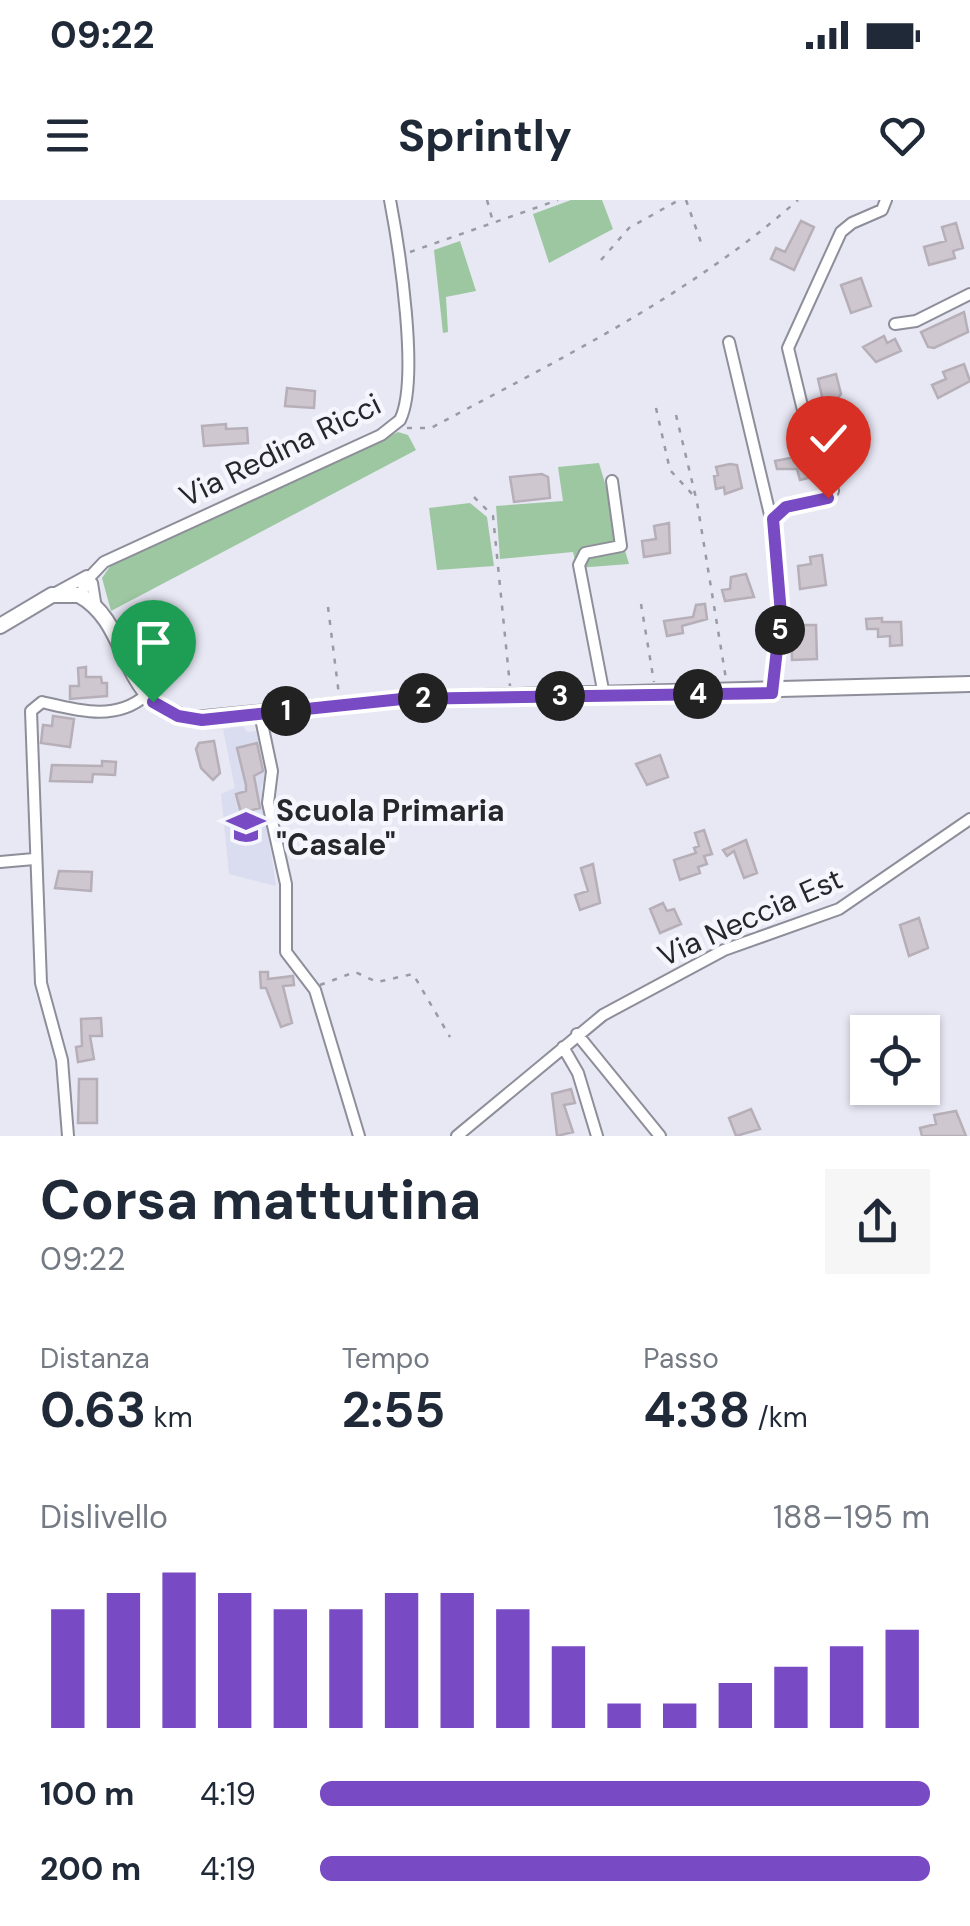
<!DOCTYPE html>
<html lang="it">
<meta charset="utf-8">
<style>
:root{--surface:#fff;--page:#f6f6f7;--text:#1f2937;--muted:#747a83;--accent:#784ac3}
body{margin:0;font-family:"DM Sans",sans-serif;background:var(--page);color:var(--text);height:100vh;display:flex;flex-direction:column;font-size:38px;white-space:nowrap}
*{box-sizing:border-box;margin:0}
p{font-size:32px;color:var(--muted)}
.icon{flex:none;width:55px;height:55px;fill:none;stroke:currentColor;stroke-width:2;stroke-linecap:round;stroke-linejoin:round}
.map{position:relative;height:936px;overflow:hidden}
.details{display:flex;flex-direction:column;background:var(--surface);flex:1}
.details>*{flex:none}
.fabs{position:absolute;left:850px;top:815px;display:grid;gap:20px}
.fabs a{display:grid;place-items:center;width:90px;height:90px;border-radius:0px;background:var(--surface);box-shadow:0 2px 8px #0004;font-size:50px}
.pin{position:absolute;display:grid;place-items:center;width:85px;height:85px;color:#fff;margin:-102px -42px;border-radius:50% 50% 50% 0;rotate:-45deg;box-shadow:0 0 10px #0007}
.pin .icon{rotate:45deg}
.km{position:absolute;width:50px;height:50px;margin:-25px;border-radius:50%;background:#222;color:#fff;font-size:28px;line-height:50px;text-align:center}
.round{display:grid;place-items:center;flex:none;width:105px;height:105px;border-radius:0px;background:var(--page)}
.head{display:flex;align-items:center;justify-content:space-between;height:170px;padding:0 40px}
h1{font-size:55px;font-weight:700;line-height:75px}
.figures{display:grid;grid-template-columns:repeat(3,1fr);gap:15px;height:170px;padding:10px 40px}
.figures div{display:grid;align-content:center}
.figures b{font-size:50px;font-weight:700}
.figures small{font-size:28px;font-weight:400}
.figures p{font-size:28px}
.chart{height:280px;padding:20px 40px}
.chart p{display:flex;justify-content:space-between}
.chart svg{width:100%;height:180px;margin-top:10px;stroke:var(--accent);stroke-width:6}
ul{padding:0 40px;list-style:none;font-size:32px}
li{display:grid;grid-template-columns:160px 120px 1fr;align-items:center;height:75px}
li i{height:25px;border-radius:12px;background:var(--accent)}
.status{display:flex;justify-content:space-between;align-items:center;height:70px;padding:0 50px;background:var(--surface);direction:ltr}
.status svg{height:28px;fill:currentColor}
header{display:flex;justify-content:space-between;align-items:center;height:130px;padding:0 40px;background:var(--surface);font-size:45px;font-weight:700}
.map>svg:first-child{display:block}
</style>
<div class="status"><b>09:22</b><svg viewBox="0 0 49 12"><path d="M0 12V9h3v3zM5 12V6h3v6zM10 12V3h3v9zM15 12V0h3v12zM26 1h20v11H26zM47 4h2v5h-2z"/></svg></div>
<header><svg class="icon" aria-label="menu" viewBox="0 0 24 24"><path d="M4 6h16M4 12h16M4 18h16"/></svg>Sprintly<svg class="icon" aria-label="heart" viewBox="0 0 24 24"><path d="M12 20l-8-8c-3-5 5-10 8-4 3-6 11-1 8 4z"/></svg></header>
<div class="map">
<svg width="970" height="936" viewBox="0 0 970 936">
<rect width="100%" height="100%" fill="#e7e8f4"/>
<path fill="#daddf0" d="M243 526 247 532 256 531 267 573 261 588 276 686 229 674 221 594 235 588 223 529Z"/>
<path fill="#9dc7a0" d="M571 0H602L613 29 549 63 533 14Z
M460 41 476 91 446 97 448 132 443 133 434 50Z
M398 232 408 235 416 250 111 411 102 378 111 365Z
M599 263 629 364 577 368 573 352 500 359 496 306 563 301 558 267Z
M470 303 487 317 494 366 437 370 429 308Z"/>
<path fill="#cfc7d0" stroke="#b7afb8" stroke-width="2.5" d="M801 21 814 27 794 70 771 59 776 48 785 52Z
M956 23 963 48 953 51 955 58 929 65 924 47 946 41 942 27Z
M861 78 871 106 851 113 841 85Z
M964 112 968 132 934 148 928 147 921 132Z
M884 136 887 143 895 139 901 151 876 162 863 147Z
M964 164 970 181 938 198 932 185 946 179 943 172Z
M836 174 841 194 826 214 818 179Z
M287 188 315 191 314 208 285 206Z
M226 224V229L247 228 248 243 204 246 202 226Z
M811 254 818 271 811 273 812 277 800 280 797 269H777L775 261Z
M730 264 737 265 742 288 725 294 724 287 716 289 714 276 718 275 716 267Z
M542 274 548 277 550 298 514 302 510 277Z
M669 323 670 353 644 357 642 341 656 339 654 326Z
M822 355 826 385 800 389 798 366 811 364 810 357Z
M746 374 754 397 725 401 722 390 730 389 731 377Z
M705 404 707 419 682 426 683 433 667 436 664 421 693 417 696 405Z
M882 418V422H901L902 445 890 446V436L878 437V429H867L866 419Z
M791 425H816L817 459 792 460Z
M86 467V477H101L102 483H107V496L70 499V486H79L78 468Z
M53 516 74 519 70 547 41 543 43 525 52 526Z
M214 541 220 573 213 580 201 568 196 549 199 543Z
M257 543 263 571 254 576 260 608 241 613 236 594 246 591V585L237 548Z
M660 555 668 577 647 585 636 564Z
M102 561 116 562 115 575 93 574 92 582 50 581 52 565 102 566Z
M704 630 712 654 704 656 707 664 698 667 700 673 680 680 674 660 696 653 694 648 699 646 695 633Z
M746 640 757 673 744 678 734 651 727 656 723 650Z
M593 664 600 703 580 710 575 695 588 691 581 668Z
M59 671 92 672 91 691 55 688Z
M663 703 667 711 674 709 681 724 660 733 650 709Z
M919 718 928 748 909 756 900 725Z
M260 772H268V779L293 776 294 785 283 786 292 823 281 827 266 788H261Z
M101 818 102 836H90L94 859 78 862 76 847 82 846 81 819Z
M79 879H97V923H78Z
M571 889 575 903 564 905 573 932 557 936 552 894Z
M751 909 760 929 736 936 729 918Z
M956 911 966 936H922L920 928 936 924 934 915Z"/>
<g fill="none" stroke-linecap="round" stroke-linejoin="round">
<g stroke="#8d8e99" stroke-width="14">
<path id="minor" d="M895 124 916 121 970 94
M729 142 772 323
M92 383 96 408
M54 394 87 376
M82 397 84 383 104 362 381 235 400 220C420 180 399 47 390 0
M772 493 781 414 773 319C788 298 820 310 833 291L827 264 809 235 788 148 841 32 852 23 882 10 886 0
M604 495 579 365 585 353 621 346 612 281
M260 514 272 571 268 603 286 684V752L315 790 359 936
M0 662 34 659
M577 834 660 936
M563 847 578 873 597 936
M68 936 62 860 41 783 31 511 42 502C76 510 116 522 146 495
M457 936 603 815 724 750 839 709 970 619"/>
</g>
<g stroke="#8d8e99" stroke-width="18">
<path id="major" d="M0 426 52 395H79C134 425 117 507 195 519L402 499 970 484"/>
</g>
<path stroke="#999aa3" stroke-width="2.5" stroke-dasharray="5 8" stroke-linecap="butt" d="M487 0 493 22
M686 0 703 48
M410 52 558 0
M601 60 629 28 679 0
M656 208 670 270 693 295
M676 215 697 302 726 479
M407 228H431C558 160 689 96 798 0
M474 297 493 316 510 486
M641 404 654 482
M328 407 339 495
M320 785 355 772 377 782 413 774 450 837"/>
<use href="#minor" stroke="#fff" stroke-width="10"/>
<use href="#major" stroke="#fff" stroke-width="14"/>
</g>
<g fill="none" stroke-linecap="round" stroke-linejoin="round">
<g stroke="#fff" stroke-width="20">
<path id="route" d="M153 502 178 516 202 520 402 499 772 493 781 414 773 319 786 307 828 298"/>
</g>
<use href="#route" stroke="#784ac3" stroke-width="12"/>
</g>
<defs>
<g id="school-bare" transform="scale(3)"><path d="M0-5L7-2L0 1L-7-2ZM-4 1L0 2.5L4 1V4Q0 6-4 4Z" fill="#784ac3" stroke="#f5f6fd" stroke-width="2.5" paint-order="stroke"/></g>
</defs>
<g fill-rule="evenodd">
<use href="#school-bare" x="246" y="627"/>
</g>
<g text-anchor="middle" dominant-baseline="central" stroke-width="9" stroke-linejoin="round" paint-order="stroke">
<g font-size="30" fill="#26272b" stroke="#f5f6fd">
<text transform="translate(280 250) rotate(-26)">Via Redina Ricci</text>
<text transform="translate(750 717) rotate(-24)">Via Neccia Est</text>
</g>
<g font-size="30" font-weight="bold" fill="#26272b" stroke="#f5f6fd" text-anchor="start">
<text x="276" y="610">Scuola Primaria<tspan x="276" dy="34">"Casale"</tspan></text>
</g>
</g>
</svg>
<div class="fabs">
<a><svg class="icon" aria-label="locate" viewBox="0 0 24 24"><circle cx="12" cy="12" r="6"/><path d="M12 2v4M12 18v4M2 12h4M18 12h4"/></svg></a>
</div>
<div class="pin" style="left:153px;top:502px;background:#1e9e55"><svg class="icon" aria-label="arrive" viewBox="0 0 24 24"><path d="M6 21V4h12l-3 4 3 4H6"/></svg></div>
<div class="pin" style="left:828px;top:298px;background:#d93025"><svg class="icon" aria-label="check" viewBox="0 0 24 24"><path d="M5 12l5 5 9-10"/></svg></div>
<b class="km" style="left:286px;top:511px">1</b>
<b class="km" style="left:423px;top:498px">2</b>
<b class="km" style="left:560px;top:496px">3</b>
<b class="km" style="left:698px;top:494px">4</b>
<b class="km" style="left:780px;top:430px">5</b>
</div>
<section class="details">
<div class="head"><div><h1>Corsa mattutina</h1><p>09:22</p></div><a class="round"><svg class="icon" aria-label="share" viewBox="0 0 24 24"><path d="M12 15V3M7 8l5-5 5 5M5 13v7h14v-7"/></svg></a></div>
<div class="figures">
<div><p>Distanza</p><b>0.63<small> km</small></b></div>
<div><p>Tempo</p><b>2:55</b></div>
<div><p>Passo</p><b>4:38<small> /km</small></b></div>
</div>
<div class="chart"><p><span>Dislivello</span>188–195 m</p>
<svg viewBox="0 0 160 44" preserveAspectRatio="none"><path d="M5 44V15M15 44V11M25 44V6M35 44V11M45 44V15M55 44V15M65 44V11M75 44V11M85 44V15M95 44V24M105 44V38M115 44V38M125 44V33M135 44V29M145 44V24M155 44V20"/></svg>
</div>
<ul>
<li><b>100 m</b>4:19<i style="width:100%"></i></li>
<li><b>200 m</b>4:19<i style="width:100%"></i></li>
</ul>
</section>
